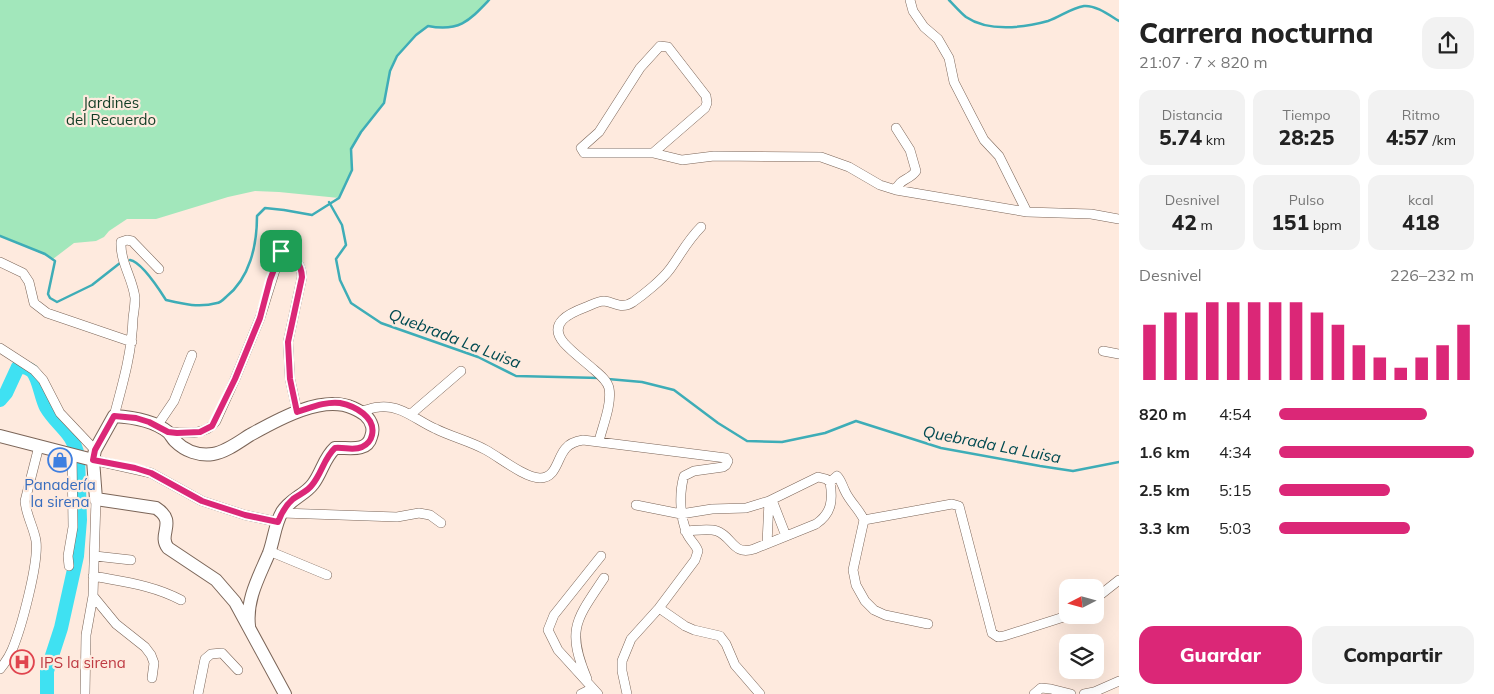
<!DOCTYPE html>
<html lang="es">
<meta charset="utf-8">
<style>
:root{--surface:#fff;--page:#f2f2f2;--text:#222;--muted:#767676;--accent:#db2777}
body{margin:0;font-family:Mulish,sans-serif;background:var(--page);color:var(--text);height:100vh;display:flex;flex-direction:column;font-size:19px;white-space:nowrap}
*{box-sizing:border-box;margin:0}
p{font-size:16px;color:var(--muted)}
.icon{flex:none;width:28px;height:28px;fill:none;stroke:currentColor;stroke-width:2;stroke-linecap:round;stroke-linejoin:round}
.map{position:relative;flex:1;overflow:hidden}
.sheet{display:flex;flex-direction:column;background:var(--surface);width:375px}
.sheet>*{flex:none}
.needle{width:32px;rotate:264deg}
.tools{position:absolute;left:1059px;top:579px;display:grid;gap:10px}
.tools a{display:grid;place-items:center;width:45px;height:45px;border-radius:10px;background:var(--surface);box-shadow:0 5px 20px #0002;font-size:25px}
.pin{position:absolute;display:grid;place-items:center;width:42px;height:42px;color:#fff;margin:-21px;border-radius:10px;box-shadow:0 2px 8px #0006}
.round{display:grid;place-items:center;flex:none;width:52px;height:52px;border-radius:15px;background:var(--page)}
.headline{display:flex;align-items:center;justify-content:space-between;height:85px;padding:0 20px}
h1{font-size:28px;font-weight:800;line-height:38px}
.metrics{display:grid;grid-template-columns:repeat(3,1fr);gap:8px;height:85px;padding:5px 20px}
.metrics div{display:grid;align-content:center;border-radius:12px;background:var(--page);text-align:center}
.metrics b{font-size:21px;font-weight:800}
.metrics small{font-size:14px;font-weight:400}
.metrics p{font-size:14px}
.chart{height:140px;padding:10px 20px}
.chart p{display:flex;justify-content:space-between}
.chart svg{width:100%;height:90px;margin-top:5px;stroke:var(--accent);stroke-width:6}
.primary-button{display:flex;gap:10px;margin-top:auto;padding:10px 20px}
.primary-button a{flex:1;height:58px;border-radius:15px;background:var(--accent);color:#fff;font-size:20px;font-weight:800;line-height:58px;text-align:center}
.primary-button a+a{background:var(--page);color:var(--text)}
ul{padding:0 20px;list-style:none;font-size:16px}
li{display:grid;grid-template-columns:80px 60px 1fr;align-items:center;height:38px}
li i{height:12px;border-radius:6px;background:var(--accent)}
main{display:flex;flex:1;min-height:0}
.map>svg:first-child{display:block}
</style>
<main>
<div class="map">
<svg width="1119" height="694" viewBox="0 0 1119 694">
<rect width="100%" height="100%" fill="#feeade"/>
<path fill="#a2e7bb" d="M0 0H489C469 21 459 32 428 26L416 35 397 56 390 71 384 103 361 132 351 149 352 170 339 198 279 192 255 191 228 197 156 219H127L109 231 104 237 96 241 74 243 53 259 10 239 0 236Z"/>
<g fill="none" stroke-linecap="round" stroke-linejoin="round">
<path stroke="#3eadb7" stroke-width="2.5" d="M949 0C954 5 960 12 966 17 988 32 1023 28 1048 21 1060 17 1071 8 1084 6 1096 5 1109 15 1119 21
M329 202 342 225 346 245 336 259 340 280 351 303 381 323 478 357 516 376 600 378
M0 236 45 254 55 261 48 294 50 298 57 302 92 285 120 263
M130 260C142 262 159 289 166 300 183 304 199 308 217 303 220 303 223 300 226 297 250 278 257 245 257 216L265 208 284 210 312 215 339 198 352 170 351 149 361 132 384 103 390 71 397 56 416 35 428 26C459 32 469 21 489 0
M608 379 642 382 674 390 718 423 747 441 782 442 825 433 856 421 941 448 1040 466 1073 471 1119 462"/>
<path stroke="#3fe1f2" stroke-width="14" d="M0 400 6 393 18 367C23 366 28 368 32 371 39 378 41 398 46 407 57 426 73 432 78 456L80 520 77 556 61 628 47 671V694"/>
<g stroke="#7b6558" stroke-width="10">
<path id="street" d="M910 0 913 11 924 27 938 39 949 58 954 82 972 117 984 140 999 156 1027 212
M653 153 705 108 707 103 706 96 668 47 660 46 640 68 599 132 581 148 584 153H653L682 160 714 156 821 157 849 167 880 185 896 190 1027 212 1091 214 1119 219
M896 190C899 179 910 180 916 171L910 150 896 128
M0 262 23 273 29 282 34 303 47 313 132 342
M0 348 34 370 43 380 60 413 95 450
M1103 351 1119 354
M361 411C367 410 374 407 380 407 402 405 417 421 436 429 452 437 470 441 486 450 499 457 525 478 540 478 557 478 557 457 566 448 570 443 577 441 583 440L726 458 728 461 726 465 723 467 694 471 684 476C679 493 680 515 686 531 688 539 696 544 698 551L695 560 659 608 631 639 622 661V671L627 694
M411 414 461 371
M114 416C123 383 132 352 133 318 134 311 135 305 135 298 133 279 120 262 121 242L127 240 132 241 159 269
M157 426 174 401 192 355
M168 432C184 433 206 436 216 421L235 379 260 318 281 251C293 258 301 261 302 277L288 342 290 379 297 411
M599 441C603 425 612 404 609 388 607 380 599 374 592 368 583 360 572 352 564 343 547 323 570 313 586 307 591 305 598 301 604 301 615 302 621 310 633 302 643 295 662 280 670 269 681 254 687 241 701 227
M93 460 151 473 202 501 245 515 278 522
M830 482 837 476C841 480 842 485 845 491 850 502 859 509 864 520L853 570 856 585 865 601 874 610 885 615 928 624
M772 500 786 536
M636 505 681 514 712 509 746 508 769 501 818 477 826 479 830 482C833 500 832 513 816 524L754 549C733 556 733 537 717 531 708 528 695 531 685 531
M282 513 397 517 419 513 430 515 441 523
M864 520 952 504 959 506 992 633 998 637 1004 636 1070 615
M767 544 769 501
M269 551 327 575
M95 556 131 560
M69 566 68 556 73 527 72 454
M93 576C124 582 153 585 181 600
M93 596 116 624 145 647 151 655 154 663 152 678
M1095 599 1119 580
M659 608 685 626 694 630 720 636 726 644 735 665 760 694
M0 669C5 663 9 657 12 650 21 629 39 563 36 541 34 528 26 515 25 501L39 446
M587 679C566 629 576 620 604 578
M85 694 86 635 93 596 96 499
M198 694 205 659 211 654 222 653 238 670
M581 694 591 689
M598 694 558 650 548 630 554 615 601 556
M1034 694 1041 688 1051 689 1071 694
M1084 694 1094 692 1119 681"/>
</g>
<g stroke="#7b6558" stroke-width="14">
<path id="secondary" d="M0 436 93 460
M249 626C246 599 259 577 269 553 274 539 275 524 282 512 290 499 305 495 313 484 322 472 324 458 335 448 347 447 367 453 371 437 373 432 373 430 372 426 369 416 362 412 353 408 322 394 277 420 250 435 239 442 226 452 213 454 199 456 185 451 175 441 172 438 171 435 168 432 153 420 132 417 114 416L95 450 93 460 96 499 156 508C178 522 157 534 168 548L216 580 235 602 285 694"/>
</g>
<use href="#street" stroke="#fff" stroke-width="9"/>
<use href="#secondary" stroke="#fff" stroke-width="12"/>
</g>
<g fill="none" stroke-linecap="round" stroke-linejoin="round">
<g stroke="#fff" stroke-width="10">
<path id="route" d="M281 251C294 258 301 261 302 277L288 342 290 379 297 412C310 408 326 401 340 403 355 406 376 417 372 435 371 440 367 445 362 447 354 451 344 447 335 448 324 458 322 473 312 485 308 491 300 494 293 499 286 505 281 514 278 522L245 515 202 501 151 473 135 468 93 460 95 450 114 416 136 418 149 422 168 432 177 433 200 432 212 426 235 379 260 318 270 280Z"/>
</g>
<use href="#route" stroke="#db2777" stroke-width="6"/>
</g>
<defs>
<g id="shop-ring" transform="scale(1.25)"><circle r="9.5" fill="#feeade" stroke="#3f7fe0" stroke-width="1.5"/><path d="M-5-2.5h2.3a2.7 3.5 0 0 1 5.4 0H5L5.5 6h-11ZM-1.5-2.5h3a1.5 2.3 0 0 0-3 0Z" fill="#3f7fe0"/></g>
<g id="hospital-ring" transform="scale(1.25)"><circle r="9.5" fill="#feeade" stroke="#e0444e" stroke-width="1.5"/><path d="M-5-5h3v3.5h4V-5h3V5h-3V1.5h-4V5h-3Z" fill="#e0444e"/></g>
</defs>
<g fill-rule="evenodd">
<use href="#shop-ring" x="60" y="460"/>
<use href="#hospital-ring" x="22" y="662"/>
</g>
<g text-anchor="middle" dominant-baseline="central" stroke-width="4.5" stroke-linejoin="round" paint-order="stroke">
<g font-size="15" fill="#123d25" stroke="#feeade">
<text x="111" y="102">Jardines<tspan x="111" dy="17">del Recuerdo</tspan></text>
</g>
<g font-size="15" fill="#366cbe" stroke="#feeade">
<text x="60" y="484">Panadería<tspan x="60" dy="17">la sirena</tspan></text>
</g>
<g font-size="15" fill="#be3a42" stroke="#feeade" text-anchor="start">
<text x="40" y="662">IPS la sirena</text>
</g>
<g font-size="16" font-style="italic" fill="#004a51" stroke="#feeade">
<text transform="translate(455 338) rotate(21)">Quebrada La Luisa</text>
<text transform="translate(992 444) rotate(11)">Quebrada La Luisa</text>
</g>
</g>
</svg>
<div class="tools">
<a><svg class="needle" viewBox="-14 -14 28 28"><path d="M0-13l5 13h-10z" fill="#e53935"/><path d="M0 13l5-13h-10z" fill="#767676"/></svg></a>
<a><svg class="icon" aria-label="layers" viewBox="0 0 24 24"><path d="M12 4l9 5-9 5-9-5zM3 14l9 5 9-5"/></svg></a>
</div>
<div class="pin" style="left:281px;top:251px;background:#1e9e55"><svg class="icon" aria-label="arrive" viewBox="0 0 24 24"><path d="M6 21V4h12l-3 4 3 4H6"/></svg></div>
</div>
<section class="sheet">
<div class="headline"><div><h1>Carrera nocturna</h1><p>21:07 · 7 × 820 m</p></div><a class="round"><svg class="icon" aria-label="share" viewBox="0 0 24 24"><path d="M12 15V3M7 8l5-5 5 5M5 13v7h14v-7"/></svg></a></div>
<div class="metrics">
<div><p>Distancia</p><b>5.74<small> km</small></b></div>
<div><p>Tiempo</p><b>28:25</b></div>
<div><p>Ritmo</p><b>4:57<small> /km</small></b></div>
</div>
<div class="metrics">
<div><p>Desnivel</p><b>42<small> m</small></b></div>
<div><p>Pulso</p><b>151<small> bpm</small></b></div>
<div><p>kcal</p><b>418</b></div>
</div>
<div class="chart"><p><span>Desnivel</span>226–232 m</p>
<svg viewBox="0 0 160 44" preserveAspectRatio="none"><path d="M5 44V17M15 44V11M25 44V11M35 44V6M45 44V6M55 44V6M65 44V6M75 44V6M85 44V11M95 44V17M105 44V27M115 44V33M125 44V38M135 44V33M145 44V27M155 44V17"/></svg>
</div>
<ul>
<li><b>820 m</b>4:54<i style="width:76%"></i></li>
<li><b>1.6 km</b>4:34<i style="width:100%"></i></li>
<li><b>2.5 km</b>5:15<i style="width:57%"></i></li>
<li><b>3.3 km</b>5:03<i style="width:67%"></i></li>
</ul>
<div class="primary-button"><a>Guardar</a><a>Compartir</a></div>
</section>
</main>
